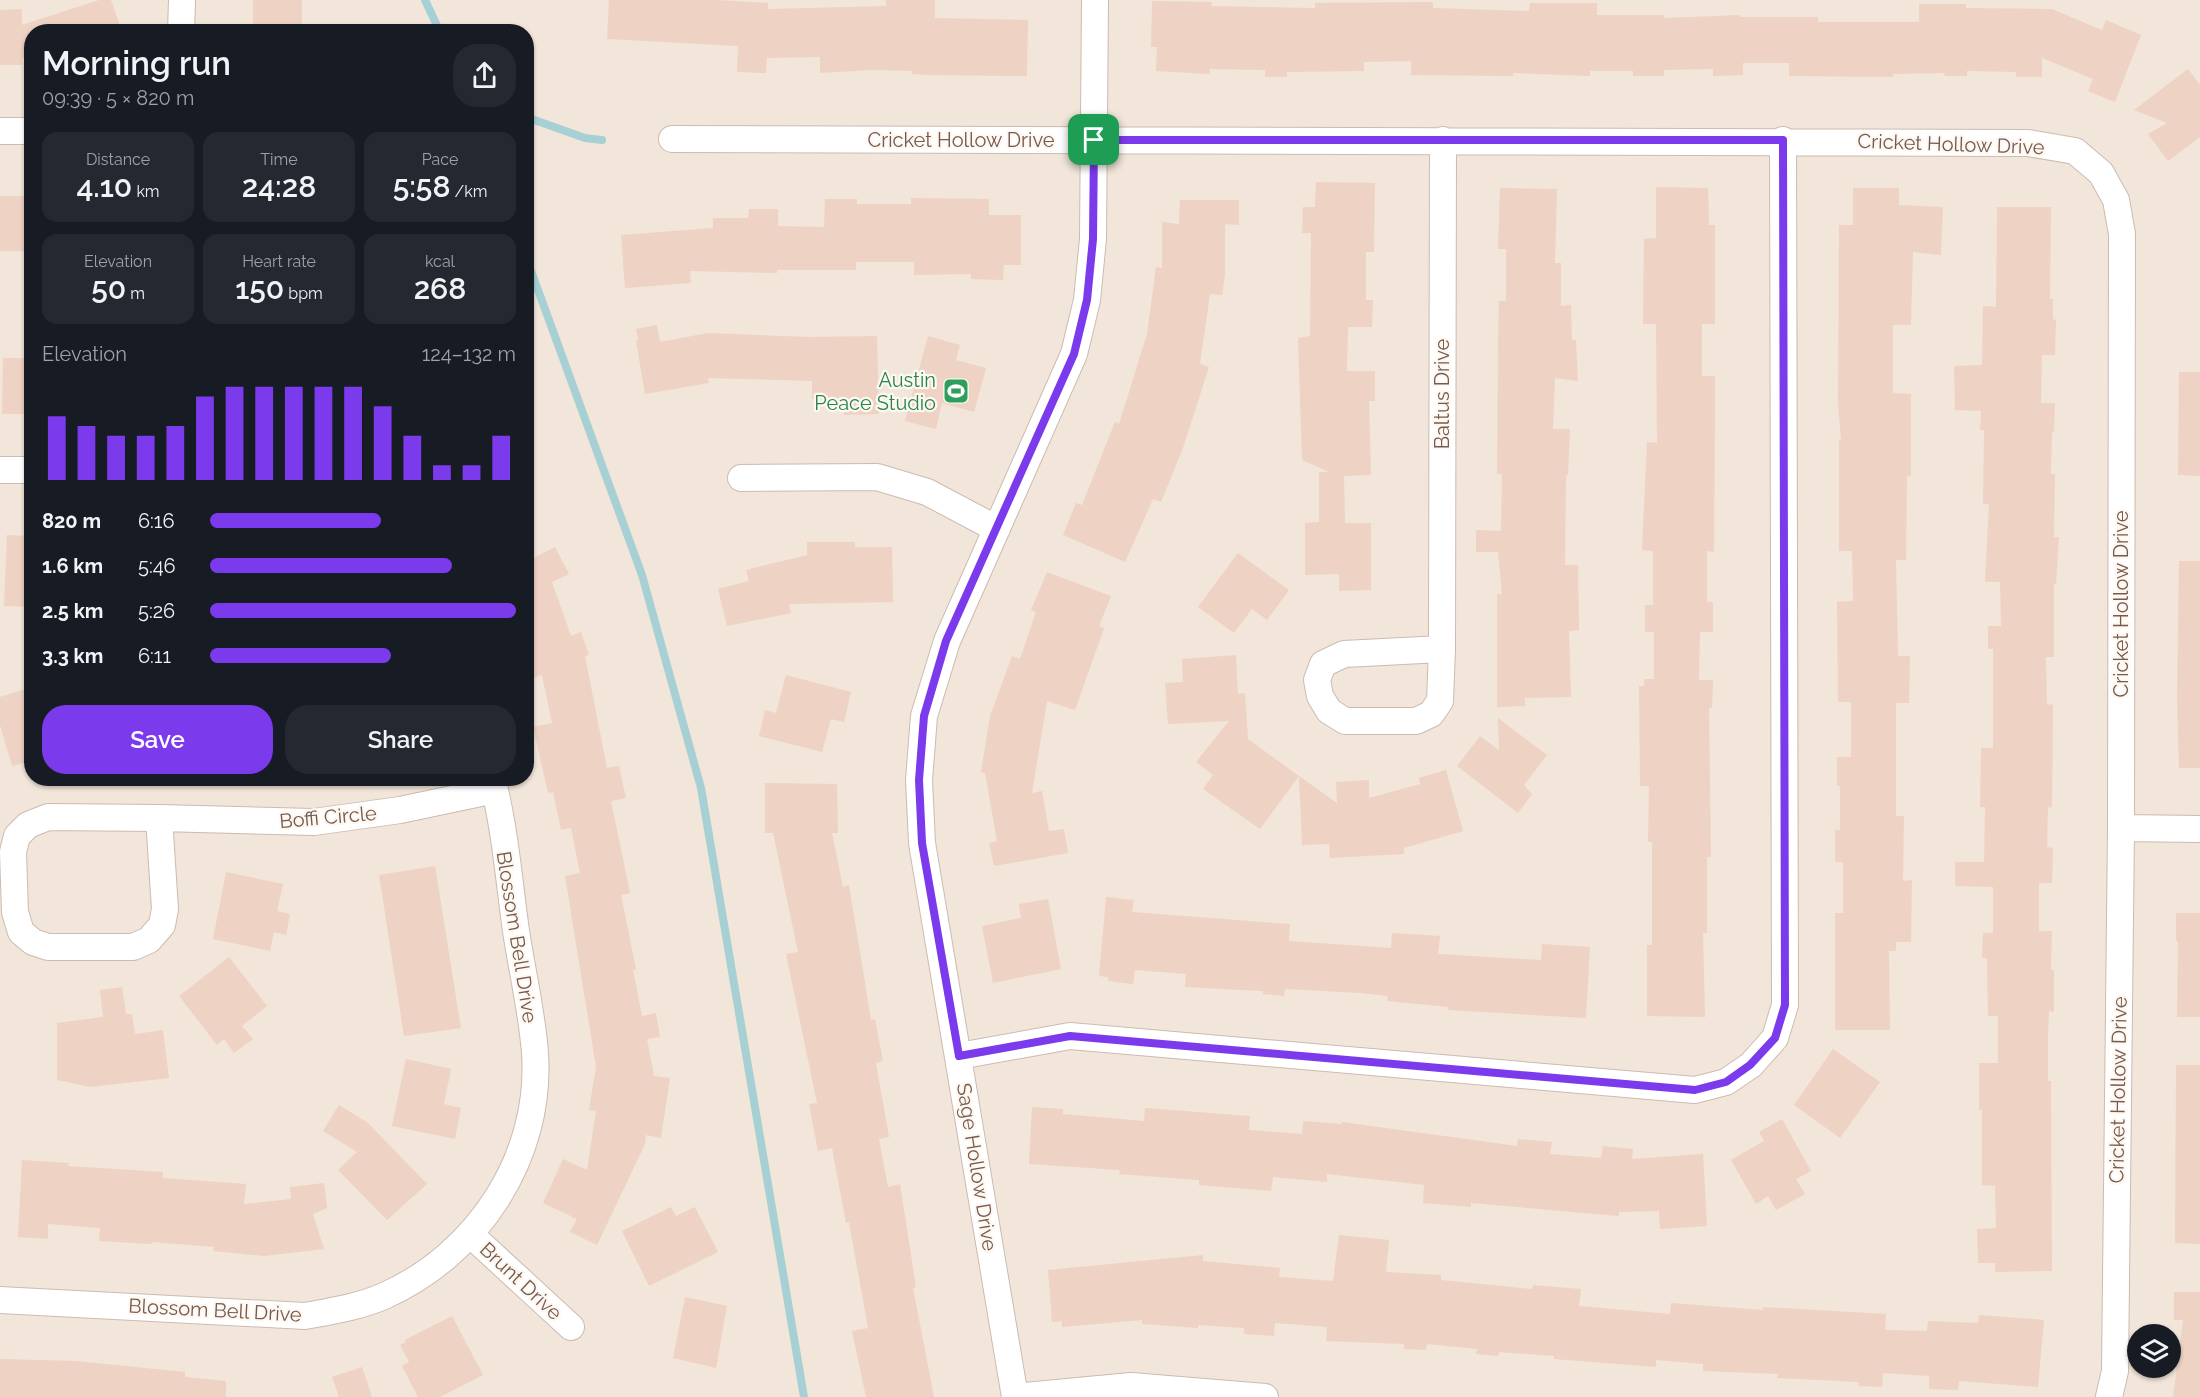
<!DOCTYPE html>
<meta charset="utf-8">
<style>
:root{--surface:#171b24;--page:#242831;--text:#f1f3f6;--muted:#9ea1a6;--accent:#7c3aed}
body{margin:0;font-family:Raleway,sans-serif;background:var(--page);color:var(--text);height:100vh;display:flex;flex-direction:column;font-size:22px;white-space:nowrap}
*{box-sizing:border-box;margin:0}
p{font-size:20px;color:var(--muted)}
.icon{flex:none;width:33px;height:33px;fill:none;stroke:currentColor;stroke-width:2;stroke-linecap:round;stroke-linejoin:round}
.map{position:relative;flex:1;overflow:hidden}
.drawer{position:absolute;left:24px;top:24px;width:510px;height:762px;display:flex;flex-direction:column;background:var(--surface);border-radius:24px;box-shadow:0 2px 4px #0004}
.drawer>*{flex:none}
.tools{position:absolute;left:2127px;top:1324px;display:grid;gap:12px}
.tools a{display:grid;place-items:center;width:54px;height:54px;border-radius:50%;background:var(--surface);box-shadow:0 2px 4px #0004;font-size:30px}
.pin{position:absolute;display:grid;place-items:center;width:51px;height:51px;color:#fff;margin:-26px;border-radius:12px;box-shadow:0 3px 9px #0006}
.round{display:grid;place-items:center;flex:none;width:63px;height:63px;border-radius:24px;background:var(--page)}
.overview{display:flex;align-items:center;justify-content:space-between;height:102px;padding:0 18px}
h1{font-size:33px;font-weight:600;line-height:45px}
.figures{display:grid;grid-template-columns:repeat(3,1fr);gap:9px;height:102px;padding:6px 18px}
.figures div{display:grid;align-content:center;border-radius:15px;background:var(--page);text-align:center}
.figures b{font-size:30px;font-weight:600}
.figures small{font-size:16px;font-weight:400}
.figures p{font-size:16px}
.chart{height:168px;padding:12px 18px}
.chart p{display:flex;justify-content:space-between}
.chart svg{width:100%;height:108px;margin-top:6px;stroke:var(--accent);stroke-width:6}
.cta{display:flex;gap:12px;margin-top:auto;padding:12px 18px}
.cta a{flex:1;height:69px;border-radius:24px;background:var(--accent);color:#fff;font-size:24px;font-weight:600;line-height:69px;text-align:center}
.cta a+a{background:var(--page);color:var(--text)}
ul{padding:0 18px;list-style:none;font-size:20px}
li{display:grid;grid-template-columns:96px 72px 1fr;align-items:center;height:45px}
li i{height:15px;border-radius:8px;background:var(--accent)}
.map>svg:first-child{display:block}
</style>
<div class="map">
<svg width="2200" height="1397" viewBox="0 0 2200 1397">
<rect width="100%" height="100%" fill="#fbf3eb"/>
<path fill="#f2e5d9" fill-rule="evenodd" d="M0 0H2200V1397H0ZM32 32H526V778H32ZM2138 1335H2170V1368H2138Z"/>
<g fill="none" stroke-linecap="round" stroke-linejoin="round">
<path stroke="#a7d0d4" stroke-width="8" d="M425 0 440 32
M526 117 585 138 602 140
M526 257 642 575 701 788 804 1397"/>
</g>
<path fill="#eed2c4" d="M99 0H111L122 32H32V58H22V65H0V10L22 9V25Z
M253 0H302V32H253Z
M609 0H717L768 3V9L886 6V0H935V18L1028 20 1027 76 930 75 912 74V71L872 70 820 73V57L767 58 766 73 737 72 738 46 607 39Z
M1152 1 1212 2 1211 6 1315 8V3L1433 2V8L1529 11 1530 3H1597V15H1664V18L1740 15V17H1818V22H1919V4H1966V8L2052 9 2102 30 2106 20 2141 35 2115 102 2088 91 2093 79 2042 58V77H2016V72L1967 71V76H1945L1944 73 1893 74V77L1789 76V63H1743V75L1713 76V69L1664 70V76H1633V71H1590V76L1513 73V76L1411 75V61L1364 62V71L1287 72V77H1265V70L1210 69V74L1156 71 1157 47H1151Z
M2188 69 2200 85V137L2168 161 2148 134 2167 123 2134 110Z
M1316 182 1375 183 1374 252H1366V300H1373L1372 327H1348L1347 371H1375V401H1369L1371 475 1344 476 1345 523H1371V590L1339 591V574L1305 575V523L1319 522V472H1329L1302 460 1298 338 1310 336 1311 233H1302L1303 207H1315Z
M1656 187 1708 188 1709 225H1715V324H1702V376H1715V416L1714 552 1707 551V602H1713V632H1700L1699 680H1713L1712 708H1709L1711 857H1707V933H1703L1705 1017 1647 1016V945H1652V842H1648L1649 786H1640L1639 686H1644V679H1654V632H1645V605H1653V551L1642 550 1647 442 1657 443 1656 324H1643L1644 239 1656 238Z
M1500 188 1557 189 1555 263H1561V306L1571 305 1572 340H1576L1578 381 1555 378 1553 429H1570L1568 475H1566L1565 565H1578L1579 630 1569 631 1571 697 1525 698V706L1497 707V594H1502L1498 552H1476V530L1501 531 1502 474H1497L1498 339 1499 301H1506V249H1498Z
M1853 188H1899V205L1943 207 1941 255 1913 252 1911 325H1893V393L1911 394V476H1907L1906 560H1896L1898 656H1910L1909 703H1896V816H1904L1903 881 1912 880 1911 942H1896V951H1889L1890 1030H1835V913H1843V862H1835V830H1840V786H1837V757H1851V702H1838L1837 602 1853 601 1852 551H1839V440H1841L1838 403 1839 225H1853Z
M0 196H32V251H0Z
M911 198 989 199V215H1021V265H1004L1003 280 971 279V274L914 275V262H856V270H777V273L690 271 691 283 625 288 621 235 713 228V218H748L749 209H778V226L824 227 825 199H857V204H911Z
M1180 200H1239V225L1225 224V275L1222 295 1210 294 1200 364 1209 367 1183 448 1161 502 1153 499 1125 562 1063 535 1076 503 1082 505 1115 422 1119 424 1147 334 1156 267 1162 268V222L1179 224Z
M1997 207H2051L2050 299H2053V319L2056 320 2055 355H2042L2041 403H2055L2054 432H2052L2051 474H2055L2054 537H2059L2056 584 2054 583V657H2046L2047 705 2053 704 2052 808 2048 807 2047 847 2053 848 2052 883H2039V931H2052L2051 970H2054V1012L2049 1011 2048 1035V1081H2051L2052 1271 1995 1272V1263H1978L1977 1229 1996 1228 1995 1186 1982 1185V1110H1979V1063H1998V1016H1988L1987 958H1982L1983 933H1993V887L1955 886V862H1984L1985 807H1980L1981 748H1993V649H1988V626H2001L2000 582H1985L1989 504H1983L1984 430H1980L1981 411 1955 410 1954 366 1982 365 1983 306 1996 307Z
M657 325 660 342 708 333 809 337 877 336 879 414 844 415V398L812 399V381L708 378 709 383 645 394 636 341 638 340 636 329Z
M928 336 960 345 956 360 986 368 974 412 942 403 936 429 905 421Z
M3 358H32V414H2Z
M2179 372H2200V476L2178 475Z
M7 535 32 536V607L4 606Z
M807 542H855V547H892L893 602 789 604 791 613 727 626 718 589 749 581 746 570 807 555Z
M555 547 569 574 552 582 571 636 581 632 589 655 585 656 607 768 619 766 626 798 611 801 630 893 621 895 636 969 633 970 642 1016 656 1013 660 1037 647 1039 654 1076 670 1078 661 1138 646 1135 645 1144 597 1245 570 1232 577 1219 543 1203 563 1159 587 1170 596 1111 589 1110 596 1067 565 876 580 873 571 828 561 830 553 792 548 793 533 727 552 723 542 675 526 680V562Z
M1238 553 1289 590 1267 620 1252 609 1234 633 1198 607Z
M2179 561H2200V768H2179L2177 699Z
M1047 572 1111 596 1099 626 1104 628 1075 710 1047 701 1032 793 1042 791 1049 831 1064 829 1068 853 994 866 989 843 997 841 985 773 981 772 990 716 1012 656 1020 659 1036 612 1031 610Z
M1236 655 1238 694 1245 693 1248 739 1299 776 1260 829 1203 789 1213 775 1196 762 1229 721 1168 724 1165 683 1183 682 1182 659Z
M786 675 851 692 844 722 831 719 822 752 759 736 765 710 776 713Z
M32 687V761L12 766 0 725V697Z
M1498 718 1547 755 1524 785 1532 794 1518 813 1457 766 1480 736 1499 750Z
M1446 770 1463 831 1404 848V854L1330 858 1329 844 1302 845 1299 776 1337 803 1336 782 1369 780V798L1420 784 1419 778Z
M765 783 837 784 838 833H832L843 887 849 885 871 1020 875 1019 883 1061 876 1063 889 1137 879 1139 888 1187 900 1184 916 1287 913 1288 934 1397H866L852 1331 868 1328 849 1222 846 1223 832 1148 818 1151 809 1104 817 1103 786 954 798 952 773 833H765Z
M435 866 461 1028 404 1036 379 875Z
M226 872 283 884 277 911 290 914 286 935 274 932 270 951 213 939Z
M1106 897 1134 900 1132 912 1290 924 1289 941 1391 948 1392 933 1440 936 1438 954 1541 960 1542 944 1590 947 1586 1018 1448 1010 1449 1007 1387 1001 1388 996 1360 993 1285 989 1284 996 1263 994V991L1185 987 1186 974 1135 970 1133 984 1108 981V977L1099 976Z
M1048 899 1061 969 993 983 982 926 1021 918 1019 904Z
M2176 913H2200V1017H2177L2178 941H2176Z
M229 957 267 1006 242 1026 253 1039 234 1053 224 1039 217 1045 179 996Z
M122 987 126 1014H132L135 1034 163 1030 169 1078 90 1087 57 1080V1023L103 1017 100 990Z
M1833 1049 1880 1082 1840 1138 1794 1105Z
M406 1059 451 1069 444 1104 461 1108 455 1139 392 1126Z
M2176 1065H2200V1244L2175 1243Z
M339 1105 368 1123 427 1184 387 1220 338 1170 357 1152 323 1131Z
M1032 1107 1063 1109V1114L1144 1121 1145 1108 1250 1116 1249 1130 1302 1134 1303 1121 1342 1124V1122L1517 1146 1518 1139 1552 1142 1550 1154 1601 1158 1603 1146 1633 1149 1632 1159 1703 1154 1707 1226 1660 1229 1659 1211 1619 1212V1216L1471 1203V1207L1423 1203 1424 1185 1327 1174V1182L1273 1177 1271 1191 1199 1185V1180L1119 1174 1120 1170 1029 1164Z
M1782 1119 1811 1171 1796 1179 1805 1194 1776 1210 1768 1196 1756 1204 1731 1160 1764 1141 1759 1132Z
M22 1160 69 1163 68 1166 163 1172V1178L246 1184 244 1204 291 1199 290 1187 324 1183 327 1208 313 1214 324 1249 264 1256 213 1251 214 1247 152 1242 151 1244 99 1241 100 1228 48 1224V1239L18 1237Z
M671 1207 676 1216 695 1207 718 1252 649 1286 622 1231Z
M1339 1235 1389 1240 1386 1272 1441 1275V1280L1532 1289 1533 1285 1581 1289 1579 1306 1670 1314 1671 1303 1763 1310V1307L1886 1314 1885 1330 1927 1331 1928 1321 1978 1323 1979 1315 2044 1320 2038 1387 1959 1381 1958 1390 1929 1389V1376L1883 1373 1882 1387 1859 1386V1382L1777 1378 1778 1374 1703 1371V1364L1656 1360V1367L1554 1359V1356L1499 1352 1498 1356 1476 1354 1477 1349 1427 1344 1426 1350 1404 1349V1344L1326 1341 1327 1327 1275 1323 1274 1336 1244 1334V1328L1198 1325V1328L1142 1324V1320L1062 1327V1321L1052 1322 1048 1270 1203 1255V1261L1280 1268 1279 1277 1333 1281Z
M2174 1292H2200V1397H2173L2183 1320H2174Z
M685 1297 727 1306 716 1368 673 1358Z
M452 1316 483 1375 440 1397H418L402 1366 409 1362 400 1345 406 1342 405 1340Z
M0 1359 75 1361 185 1372V1377L226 1381V1397H0Z
M362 1367 372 1397H339L332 1377Z"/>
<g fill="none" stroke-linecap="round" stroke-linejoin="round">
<g stroke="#ccbbb1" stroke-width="28">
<path id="street" d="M181 32 182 0
M0 131H32
M672 139 2028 143 2075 151 2101 173 2116 200 2122 234 2121 828 2115 1371 2109 1397
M0 470H32
M741 478 877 477 927 492 997 529
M1442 649 1344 654 1323 664 1317 680 1320 696 1329 711 1345 721H1416L1431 714 1440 701 1442 649 1443 140
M159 818 165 909 162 925 149 940 133 947H48L33 942 21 932 15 912 13 852 17 836 28 825 48 817 159 818 314 822 400 810 495 790
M2121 828 2200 829
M959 1056 1070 1036 1695 1090 1726 1082 1751 1065 1775 1038 1785 1005 1783 140
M471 1235 571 1327
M0 1300 305 1316C332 1311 359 1307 384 1296 478 1254 542 1157 535 1053 532 1012 522 971 516 931 509 881 505 828 492 778
M1015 1397 922 843 919 780 924 716 947 641 1074 354 1087 300 1093 239 1095 0
M1015 1397 1131 1386 1265 1397"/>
</g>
<use href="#street" stroke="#fff" stroke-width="26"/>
</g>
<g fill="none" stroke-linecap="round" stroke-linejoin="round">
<g stroke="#fff" stroke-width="12">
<path id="route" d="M1094 140H1783L1785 1005 1775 1038 1750 1065 1726 1082 1695 1090 1070 1036 959 1056 922 843 919 780 924 716 946 641 1074 354 1087 300 1093 239Z"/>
</g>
<use href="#route" stroke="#7c3aed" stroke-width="8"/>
</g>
<defs>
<g id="stadium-square" transform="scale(1.35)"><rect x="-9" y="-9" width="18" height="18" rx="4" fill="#2e9e5b" stroke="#fef8f1"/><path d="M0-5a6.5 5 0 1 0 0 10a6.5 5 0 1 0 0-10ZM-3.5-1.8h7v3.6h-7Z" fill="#fff"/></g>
</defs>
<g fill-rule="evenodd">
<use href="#stadium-square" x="956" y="391"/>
</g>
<g text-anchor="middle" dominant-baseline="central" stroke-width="4.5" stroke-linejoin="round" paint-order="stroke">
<g font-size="20" fill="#745a50" stroke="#fef8f1">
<text x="961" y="140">Cricket Hollow Drive</text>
<text transform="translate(1951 144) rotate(2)">Cricket Hollow Drive</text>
<text transform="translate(1442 394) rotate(-90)">Baltus Drive</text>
<text transform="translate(2121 604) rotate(-90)">Cricket Hollow Drive</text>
<text transform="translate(328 817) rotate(-5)">Boffi Circle</text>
<text transform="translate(517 937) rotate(81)">Blossom Bell Drive</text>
<text transform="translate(2118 1090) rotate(-89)">Cricket Hollow Drive</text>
<text transform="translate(977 1167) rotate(81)">Sage Hollow Drive</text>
<text transform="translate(521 1281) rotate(43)">Brunt Drive</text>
<text transform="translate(215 1310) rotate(3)">Blossom Bell Drive</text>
</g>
<g font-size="20" fill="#27864d" stroke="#fef8f1" text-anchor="end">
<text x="936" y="380">Austin<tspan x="936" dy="23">Peace Studio</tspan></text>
</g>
</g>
</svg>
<div class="tools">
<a><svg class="icon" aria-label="layers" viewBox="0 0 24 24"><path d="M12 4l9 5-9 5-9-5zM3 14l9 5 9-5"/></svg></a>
</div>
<div class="pin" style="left:1094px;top:140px;background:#1e9e55"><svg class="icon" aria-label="arrive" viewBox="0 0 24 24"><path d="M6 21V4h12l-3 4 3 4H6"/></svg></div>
<section class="drawer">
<div class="overview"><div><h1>Morning run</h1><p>09:39 · 5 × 820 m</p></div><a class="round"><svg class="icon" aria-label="share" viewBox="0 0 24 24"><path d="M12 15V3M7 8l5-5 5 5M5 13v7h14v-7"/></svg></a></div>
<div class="figures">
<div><p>Distance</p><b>4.10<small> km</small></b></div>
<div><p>Time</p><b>24:28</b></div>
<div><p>Pace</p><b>5:58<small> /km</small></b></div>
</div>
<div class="figures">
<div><p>Elevation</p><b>50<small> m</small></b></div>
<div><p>Heart rate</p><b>150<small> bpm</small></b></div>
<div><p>kcal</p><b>268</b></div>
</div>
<div class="chart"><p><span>Elevation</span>124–132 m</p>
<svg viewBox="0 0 160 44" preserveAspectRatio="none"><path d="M5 44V18M15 44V22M25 44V26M35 44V26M45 44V22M55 44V10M65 44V6M75 44V6M85 44V6M95 44V6M105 44V6M115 44V14M125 44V26M135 44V38M145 44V38M155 44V26"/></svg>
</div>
<ul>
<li><b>820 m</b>6:16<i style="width:56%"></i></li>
<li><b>1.6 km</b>5:46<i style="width:79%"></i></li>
<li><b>2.5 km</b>5:26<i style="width:100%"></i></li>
<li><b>3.3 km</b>6:11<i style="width:59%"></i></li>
</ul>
<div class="cta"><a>Save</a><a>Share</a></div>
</section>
</div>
